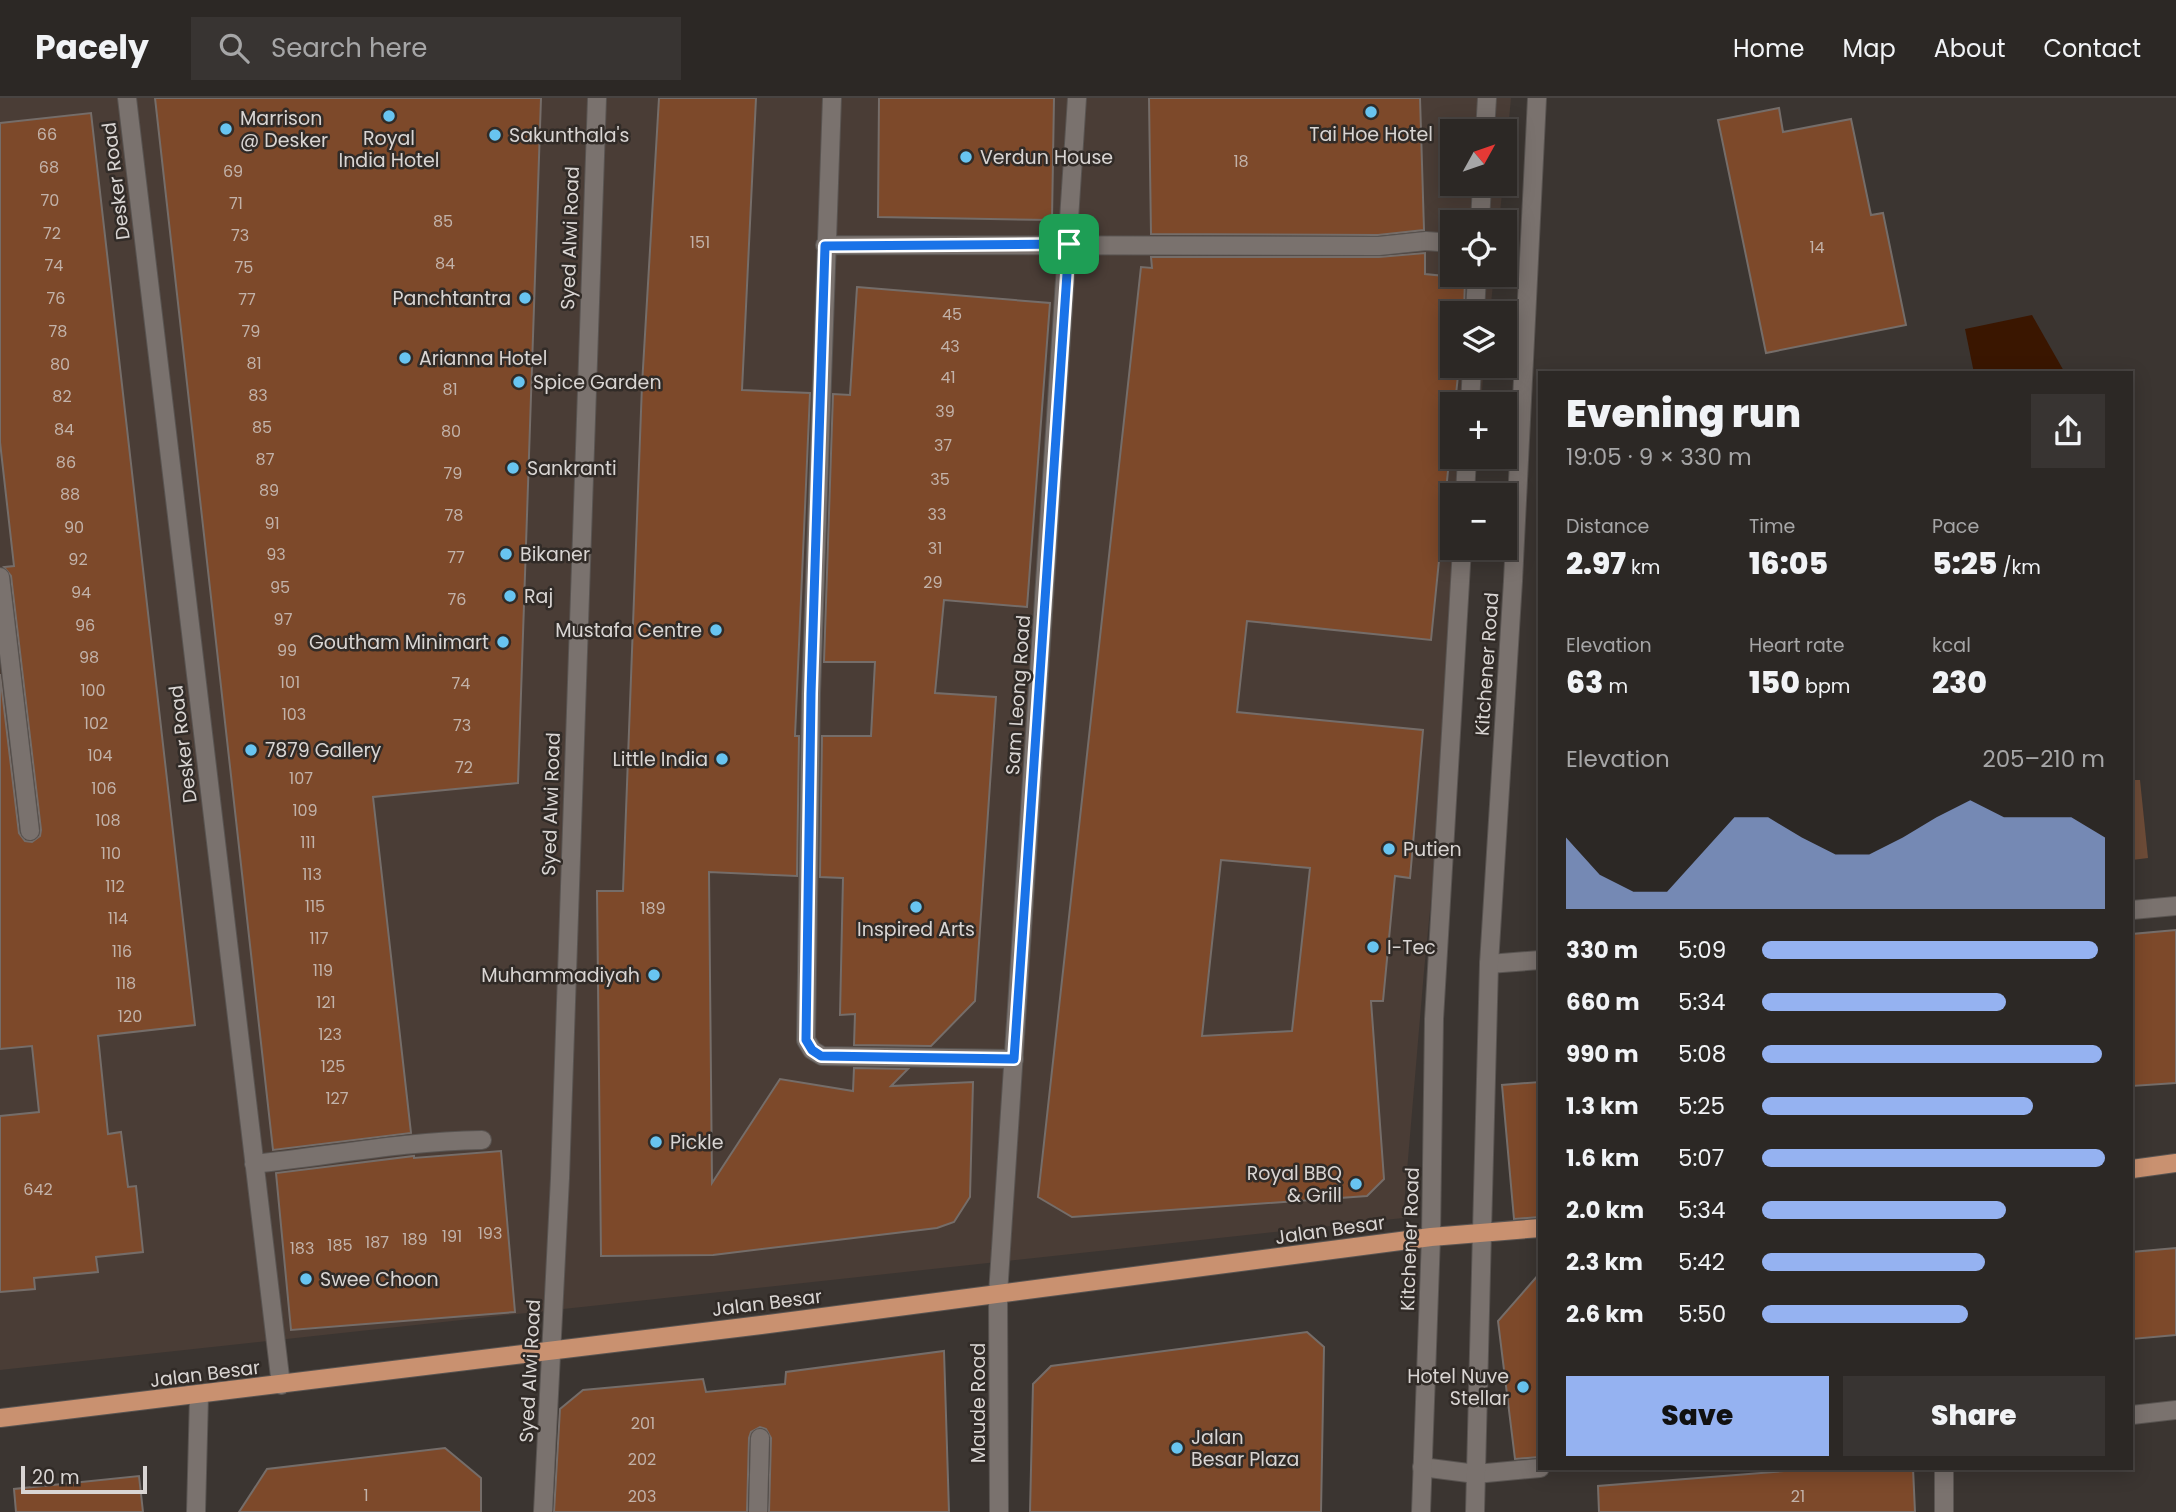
<!DOCTYPE html>
<meta charset="utf-8">
<style>
:root{--surface:#2c2825;--page:#383432;--text:#f1f3f6;--muted:#a6a6a7;--line:#484442;--accent:#95b2f1}
body{margin:0;font-family:Poppins,sans-serif;background:var(--page);color:var(--text);height:100vh;display:flex;flex-direction:column;font-size:26px;white-space:nowrap}
*{box-sizing:border-box;margin:0}
p{font-size:23px;color:var(--muted)}
.icon{flex:none;width:38px;height:38px;fill:none;stroke:currentColor;stroke-width:2;stroke-linecap:round;stroke-linejoin:round}
.map{position:relative;flex:1;overflow:hidden}
.details{position:absolute;left:1538px;top:273px;width:595px;height:1099px;display:flex;flex-direction:column;background:var(--surface);border-radius:0px;box-shadow:0 4px 18px #0003,0 0 0 2px var(--line)}
.details>*{flex:none}
.needle{width:46px;rotate:50deg}
.tools{position:absolute;left:1440px;top:21px;display:grid;gap:14px}
.tools a{display:grid;place-items:center;width:77px;height:77px;border-radius:0px;background:var(--surface);box-shadow:0 4px 18px #0003,0 0 0 2px var(--line);font-size:35px}
.scale{position:absolute;left:21px;bottom:18px;width:126px;box-sizing:border-box;padding-left:7px;border:4px solid #d9d5d3;border-top:0;font-size:19px;line-height:24px;white-space:nowrap;color:#d9d5d3;-webkit-text-stroke:5px #312b27;paint-order:stroke}
.pin{position:absolute;display:grid;place-items:center;width:60px;height:60px;color:#fff;margin:-30px;border-radius:14px;box-shadow:0 4px 10px #0006}
.round{display:grid;place-items:center;flex:none;width:74px;height:74px;border-radius:0px;background:var(--page)}
.headline{display:flex;align-items:center;justify-content:space-between;height:119px;padding:0 28px}
h1{font-size:38px;font-weight:800;line-height:52px}
.stats{display:grid;grid-template-columns:repeat(3,1fr);gap:10px;height:119px;padding:7px 28px}
.stats div{display:grid;align-content:center}
.stats b{font-size:30px;font-weight:800}
.stats small{font-size:19px;font-weight:400}
.stats p{font-size:19px}
.chart{height:196px;padding:14px 28px}
.chart p{display:flex;justify-content:space-between}
.chart svg{width:100%;height:126px;margin-top:7px;fill:var(--accent);opacity:.7}
.cta{display:flex;gap:14px;margin-top:auto;padding:14px 28px}
.cta a{flex:1;height:80px;border-radius:0px;background:var(--accent);color:#111;font-size:28px;font-weight:800;line-height:80px;text-align:center}
.cta a+a{background:var(--page);color:var(--text)}
ul{padding:0 28px;list-style:none;font-size:23px}
li{display:grid;grid-template-columns:112px 84px 1fr;align-items:center;height:52px}
li i{height:18px;border-radius:9px;background:var(--accent)}
header{display:flex;align-items:center;gap:42px;box-sizing:border-box;height:98px;padding:0 35px;background:var(--surface);border-bottom:2px solid var(--line)}
header strong{font-size:33px}
nav{display:flex;gap:38px;margin-inline-start:auto;font-size:24px}
.search{width:490px;height:63px;background:var(--page);display:flex;align-items:center;gap:18px;box-sizing:border-box;padding:0 24px;border-radius:0px;color:var(--muted);font-size:26px}
.map>svg:first-child{display:block}
</style>
<header>
<strong>Pacely</strong>
<div class="search"><svg class="icon" aria-label="search" viewBox="0 0 24 24"><circle cx="10" cy="10" r="6"/><path d="M15 15l6 6"/></svg>Search here</div>
<nav><a>Home</a><a>Map</a><a>About</a><a>Contact</a></nav>
</header>
<div class="map">
<svg width="2176" height="1414" viewBox="0 0 2176 1414">
<rect width="100%" height="100%" fill="#3b3531"/>
<path fill="#4a3d36" d="M0 0H1511L1505 64V33H1452V86H1503L1499 124H1452V177H1494L1490 215H1452V268H1484L1481 306H1452V359H1475L1471 397H1452V450H1466L1424 873 1403 1120 0 1272Z"/>
<path fill="#6e4c38" d="M2132 682H2140L2148 760 2132 762Z"/>
<path fill="#3a1600" d="M2032 217 2065 275H1974L1965 231Z"/>
<path fill="#7d492a" stroke="#756d69" stroke-width="2" fill-rule="evenodd" d="M155 0H541L518 685 373 699 411 1035 273 1052Z
M659 0H756L742 292 810 295 795 638H799L797 778 709 774 712 1085 780 981 853 993 854 970 908 971 891 988 973 984 970 1099 954 1124 937 1130 713 1157 601 1158 597 793H623L642 287Z
M879 0H1054L1052 122 878 119Z
M1149 0H1420L1424 132 1378 137 1151 136Z
M1779 10 1783 34 1851 21 1871 117 1883 115 1906 227 1766 255 1718 22Z
M91 15 195 927 98 938 108 1036 121 1034 128 1089 136 1088 143 1154 96 1159 98 1174 34 1180 35 1191 0 1194V1018L39 1014 32 948 0 951V576L19 735 25 743 32 744 40 738 41 732 11 478 4 469 14 468 0 344V25Z
M1425 155V176L1465 180 1464 215H1452V268H1459L1455 306H1452V333L1431 542 1247 523 1237 614 1423 632 1410 780 1395 778 1383 903H1371L1384 1081 1367 1098 1072 1119 1038 1099 1141 169 1152 170 1151 159H1379ZM1221 762 1310 770 1292 933 1202 938Z
M857 189 1050 205 1027 509 944 502 935 595 996 599 975 903 931 948 854 947 855 916 840 917 843 780 820 779 822 638H871L875 564H824L833 296 850 297Z
M2176 832V985L2132 988V836Z
M1540 984V1119L1514 1121 1502 987Z
M501 1053 515 1214 291 1232 276 1075 414 1058V1060Z
M2176 1150V1237L2132 1241V1154Z
M1540 1175V1359L1515 1361 1498 1223Z
M1307 1234 1324 1249 1321 1414H1030L1033 1286 1051 1268Z
M944 1253 949 1414H769L771 1340 766 1331 760 1329 751 1334 749 1340 747 1414H554L560 1311 583 1292 703 1281 706 1294 785 1286 786 1274Z
M445 1350 481 1380V1414H239L267 1371Z
M1823 1370H1913L1915 1414H1599L1598 1388Z
M139 1378 143 1414H16L14 1391Z"/>
<g fill="none" stroke-linecap="round" stroke-linejoin="round">
<g stroke="#595451" stroke-width="20">
<path id="lane" d="M832 0 811 596 806 942 812 952 822 958 1014 961
M825 147 1379 148 1426 143 1452 145
M0 479 30 733
M2132 812 2176 808
M1489 866 1540 862
M2132 1317 2176 1312
M1422 1369 1476 1376 1540 1370
M758 1414 760 1340"/>
</g>
<g stroke="#595451" stroke-width="20">
<path id="street" d="M127 0 281 1287
M254 1066C330 1058 405 1043 482 1042
M1944 1370V1414
M196 1414 199 1298
M999 1414 998 1196 1077 0
M1421 1414 1431 1139
M1475 1414 1482 1134"/>
</g>
<g stroke="#595451" stroke-width="20">
<path id="secondary" d="M1485 33 1487 0
M1480 124 1482 86
M1475 215 1477 177
M1470 306 1472 268
M1465 397 1467 359
M1482 1134 1489 866 1513 483 1537 0
M1431 1139 1434 921 1462 450
M543 1414 560 1080 597 0"/>
</g>
<g stroke="#595451" stroke-width="20">
<path id="primary" d="M2132 1071 2176 1065
M0 1320 761 1227 1431 1139 1540 1130"/>
</g>
<use href="#lane" stroke="#7a726e" stroke-width="18"/>
<use href="#street" stroke="#7a726e" stroke-width="18"/>
<use href="#secondary" stroke="#7a726e" stroke-width="18"/>
<use href="#primary" stroke="#c99170" stroke-width="18"/>
</g>
<g fill="none" stroke-linecap="round" stroke-linejoin="round">
<g stroke="#fff" stroke-width="14">
<path id="route" d="M1069 146 1014 961 821 958 812 952 806 942 811 596 825 148Z"/>
</g>
<use href="#route" stroke="#1a73e8" stroke-width="9"/>
</g>
<g fill="#68c4f0" stroke="#312b27" stroke-width="2.5">
<circle cx="1371" cy="14" r="7"/>
<circle cx="389" cy="18" r="7"/>
<circle cx="226" cy="31" r="7"/>
<circle cx="495" cy="37" r="7"/>
<circle cx="966" cy="59" r="7"/>
<circle cx="525" cy="200" r="7"/>
<circle cx="405" cy="260" r="7"/>
<circle cx="519" cy="284" r="7"/>
<circle cx="513" cy="370" r="7"/>
<circle cx="506" cy="456" r="7"/>
<circle cx="510" cy="498" r="7"/>
<circle cx="716" cy="532" r="7"/>
<circle cx="503" cy="544" r="7"/>
<circle cx="251" cy="652" r="7"/>
<circle cx="722" cy="661" r="7"/>
<circle cx="1389" cy="751" r="7"/>
<circle cx="916" cy="809" r="7"/>
<circle cx="1373" cy="849" r="7"/>
<circle cx="654" cy="877" r="7"/>
<circle cx="656" cy="1044" r="7"/>
<circle cx="1356" cy="1086" r="7"/>
<circle cx="306" cy="1181" r="7"/>
<circle cx="1523" cy="1289" r="7"/>
<circle cx="1177" cy="1350" r="7"/>
</g>
<g text-anchor="middle" dominant-baseline="central" stroke-width="5" stroke-linejoin="round" paint-order="stroke">
<g font-size="16" fill="#c2b2a9">
<text x="47" y="36">66</text>
<text x="1241" y="63">18</text>
<text x="49" y="69">68</text>
<text x="233" y="73">69</text>
<text x="50" y="102">70</text>
<text x="236" y="105">71</text>
<text x="443" y="123">85</text>
<text x="52" y="135">72</text>
<text x="240" y="137">73</text>
<text x="700" y="144">151</text>
<text x="1817" y="149">14</text>
<text x="445" y="165">84</text>
<text x="54" y="167">74</text>
<text x="244" y="169">75</text>
<text x="56" y="200">76</text>
<text x="247" y="201">77</text>
<text x="952" y="216">45</text>
<text x="58" y="233">78</text>
<text x="251" y="233">79</text>
<text x="950" y="248">43</text>
<text x="254" y="265">81</text>
<text x="60" y="266">80</text>
<text x="948" y="279">41</text>
<text x="450" y="291">81</text>
<text x="258" y="297">83</text>
<text x="62" y="298">82</text>
<text x="945" y="313">39</text>
<text x="262" y="329">85</text>
<text x="64" y="331">84</text>
<text x="451" y="333">80</text>
<text x="943" y="347">37</text>
<text x="265" y="361">87</text>
<text x="66" y="364">86</text>
<text x="453" y="375">79</text>
<text x="940" y="381">35</text>
<text x="269" y="392">89</text>
<text x="70" y="396">88</text>
<text x="937" y="416">33</text>
<text x="454" y="417">78</text>
<text x="272" y="425">91</text>
<text x="74" y="429">90</text>
<text x="935" y="450">31</text>
<text x="276" y="456">93</text>
<text x="456" y="459">77</text>
<text x="78" y="461">92</text>
<text x="933" y="484">29</text>
<text x="280" y="489">95</text>
<text x="81" y="494">94</text>
<text x="457" y="501">76</text>
<text x="283" y="521">97</text>
<text x="85" y="527">96</text>
<text x="287" y="552">99</text>
<text x="89" y="559">98</text>
<text x="290" y="584">101</text>
<text x="461" y="585">74</text>
<text x="93" y="592">100</text>
<text x="294" y="616">103</text>
<text x="96" y="625">102</text>
<text x="462" y="627">73</text>
<text x="100" y="657">104</text>
<text x="464" y="669">72</text>
<text x="301" y="680">107</text>
<text x="104" y="690">106</text>
<text x="305" y="712">109</text>
<text x="108" y="722">108</text>
<text x="308" y="744">111</text>
<text x="111" y="755">110</text>
<text x="312" y="776">113</text>
<text x="115" y="788">112</text>
<text x="315" y="808">115</text>
<text x="653" y="810">189</text>
<text x="118" y="820">114</text>
<text x="319" y="840">117</text>
<text x="122" y="853">116</text>
<text x="323" y="872">119</text>
<text x="126" y="885">118</text>
<text x="326" y="904">121</text>
<text x="130" y="918">120</text>
<text x="330" y="936">123</text>
<text x="333" y="968">125</text>
<text x="337" y="1000">127</text>
<text x="38" y="1091">642</text>
<text x="490" y="1135">193</text>
<text x="452" y="1138">191</text>
<text x="415" y="1141">189</text>
<text x="377" y="1144">187</text>
<text x="340" y="1147">185</text>
<text x="302" y="1150">183</text>
<text x="643" y="1325">201</text>
<text x="642" y="1361">202</text>
<text x="366" y="1397">1</text>
<text x="642" y="1398">203</text>
<text x="1798" y="1398">21</text>
</g>
<g font-size="19" fill="#d9d5d3" stroke="#312b27" text-anchor="start">
<text x="240" y="20">Marrison<tspan x="240" dy="22">@ Desker</tspan></text>
<text x="1371" y="36" text-anchor="middle">Tai Hoe Hotel</text>
<text x="509" y="37">Sakunthala's</text>
<text x="389" y="40" text-anchor="middle">Royal<tspan x="389" dy="22">India Hotel</tspan></text>
<text x="980" y="59">Verdun House</text>
<text x="511" y="200" text-anchor="end">Panchtantra</text>
<text x="419" y="260">Arianna Hotel</text>
<text x="533" y="284">Spice Garden</text>
<text x="527" y="370">Sankranti</text>
<text x="520" y="456">Bikaner</text>
<text x="524" y="498">Raj</text>
<text x="702" y="532" text-anchor="end">Mustafa Centre</text>
<text x="489" y="544" text-anchor="end">Goutham Minimart</text>
<text x="265" y="652">7879 Gallery</text>
<text x="708" y="661" text-anchor="end">Little India</text>
<text x="1403" y="751">Putien</text>
<text x="916" y="831" text-anchor="middle">Inspired Arts</text>
<text x="1387" y="849">I-Tec</text>
<text x="640" y="877" text-anchor="end">Muhammadiyah</text>
<text x="670" y="1044">Pickle</text>
<text x="1342" y="1075" text-anchor="end">Royal BBQ<tspan x="1342" dy="22">&amp; Grill</tspan></text>
<text x="320" y="1181">Swee Choon</text>
<text x="1509" y="1278" text-anchor="end">Hotel Nuve<tspan x="1509" dy="22">Stellar</tspan></text>
<text x="1191" y="1339">Jalan<tspan x="1191" dy="22">Besar Plaza</tspan></text>
</g>
<g font-size="19" fill="#d9d5d3" stroke="#312b27">
<text transform="translate(116 83) rotate(-97)">Desker Road</text>
<text transform="translate(570 140) rotate(-88)">Syed Alwi Road</text>
<text transform="translate(1487 566) rotate(-86)">Kitchener Road</text>
<text transform="translate(1018 597) rotate(-86)">Sam Leong Road</text>
<text transform="translate(183 646) rotate(-97)">Desker Road</text>
<text transform="translate(551 706) rotate(-88)">Syed Alwi Road</text>
<text transform="translate(1330 1132) rotate(-8)">Jalan Besar</text>
<text transform="translate(1410 1141) rotate(-88)">Kitchener Road</text>
<text transform="translate(767 1205) rotate(-7)">Jalan Besar</text>
<text transform="translate(530 1273) rotate(-87)">Syed Alwi Road</text>
<text transform="translate(205 1276) rotate(-7)">Jalan Besar</text>
<text transform="translate(978 1305) rotate(-90)">Maude Road</text>
</g>
</g>
</svg>
<div class="tools">
<a><svg class="needle" viewBox="-14 -14 28 28"><path d="M0-13l5 13h-10z" fill="#e53935"/><path d="M0 13l5-13h-10z" fill="#a6a6a7"/></svg></a>
<a><svg class="icon" aria-label="locate" viewBox="0 0 24 24"><circle cx="12" cy="12" r="6"/><path d="M12 2v4M12 18v4M2 12h4M18 12h4"/></svg></a>
<a><svg class="icon" aria-label="layers" viewBox="0 0 24 24"><path d="M12 4l9 5-9 5-9-5zM3 14l9 5 9-5"/></svg></a>
<a>+</a>
<a>−</a>
</div>
<div class="scale">20 m</div>
<div class="pin" style="left:1069px;top:146px;background:#1e9e55"><svg class="icon" aria-label="arrive" viewBox="0 0 24 24"><path d="M6 21V4h12l-3 4 3 4H6"/></svg></div>
<section class="details">
<div class="headline"><div><h1>Evening run</h1><p>19:05 · 9 × 330 m</p></div><a class="round"><svg class="icon" aria-label="share" viewBox="0 0 24 24"><path d="M12 15V3M7 8l5-5 5 5M5 13v7h14v-7"/></svg></a></div>
<div class="stats">
<div><p>Distance</p><b>2.97<small> km</small></b></div>
<div><p>Time</p><b>16:05</b></div>
<div><p>Pace</p><b>5:25<small> /km</small></b></div>
</div>
<div class="stats">
<div><p>Elevation</p><b>63<small> m</small></b></div>
<div><p>Heart rate</p><b>150<small> bpm</small></b></div>
<div><p>kcal</p><b>230</b></div>
</div>
<div class="chart"><p><span>Elevation</span>205–210 m</p>
<svg viewBox="0 0 160 44" preserveAspectRatio="none"><path d="M0 44V19L10 32L20 38L30 38L40 25L50 12L60 12L70 19L80 25L90 25L100 19L110 12L120 6L130 12L140 12L150 12L160 19V44z"/></svg>
</div>
<ul>
<li><b>330 m</b>5:09<i style="width:98%"></i></li>
<li><b>660 m</b>5:34<i style="width:71%"></i></li>
<li><b>990 m</b>5:08<i style="width:99%"></i></li>
<li><b>1.3 km</b>5:25<i style="width:79%"></i></li>
<li><b>1.6 km</b>5:07<i style="width:100%"></i></li>
<li><b>2.0 km</b>5:34<i style="width:71%"></i></li>
<li><b>2.3 km</b>5:42<i style="width:65%"></i></li>
<li><b>2.6 km</b>5:50<i style="width:60%"></i></li>
</ul>
<div class="cta"><a>Save</a><a>Share</a></div>
</section>
</div>
